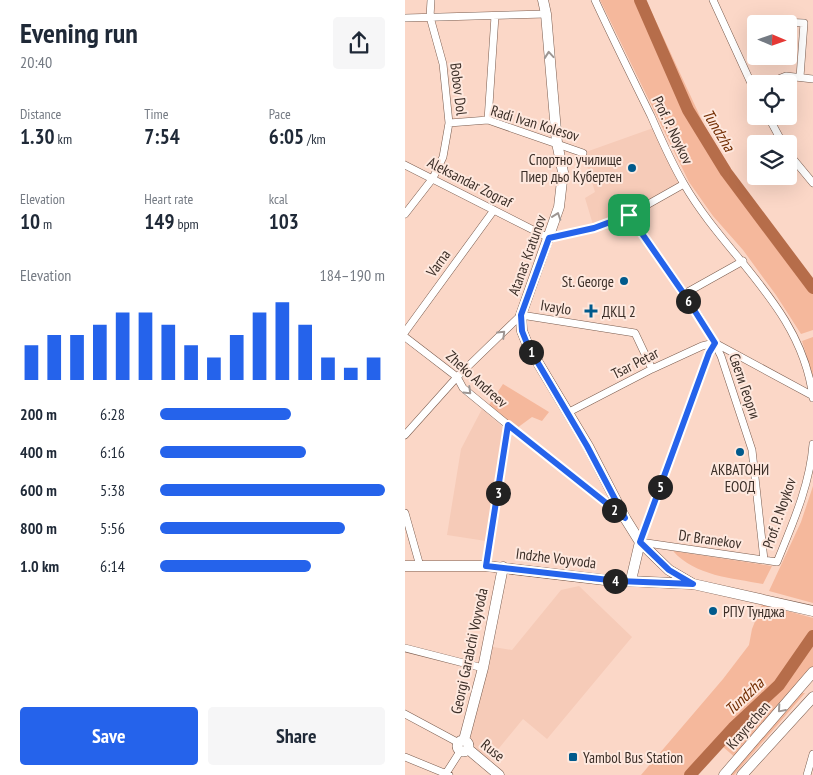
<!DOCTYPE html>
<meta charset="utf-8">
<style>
:root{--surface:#fff;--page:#f6f6f7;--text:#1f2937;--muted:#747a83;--accent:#2563eb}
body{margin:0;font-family:"PT Sans Narrow",sans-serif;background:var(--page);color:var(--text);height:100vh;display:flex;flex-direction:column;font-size:19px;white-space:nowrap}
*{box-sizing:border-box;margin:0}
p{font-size:16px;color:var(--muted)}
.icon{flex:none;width:28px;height:28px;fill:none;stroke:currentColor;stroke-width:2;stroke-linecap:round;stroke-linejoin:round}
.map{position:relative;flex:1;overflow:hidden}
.sheet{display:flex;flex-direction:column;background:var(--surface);width:405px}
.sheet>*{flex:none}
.needle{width:32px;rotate:92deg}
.controls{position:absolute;left:342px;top:15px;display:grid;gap:10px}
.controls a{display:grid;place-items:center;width:50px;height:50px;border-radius:5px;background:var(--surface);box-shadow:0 5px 20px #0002;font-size:25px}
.pin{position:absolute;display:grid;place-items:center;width:42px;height:42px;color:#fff;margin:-21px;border-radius:10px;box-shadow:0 2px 8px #0006}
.km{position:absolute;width:25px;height:25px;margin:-12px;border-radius:50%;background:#222;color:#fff;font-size:14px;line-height:25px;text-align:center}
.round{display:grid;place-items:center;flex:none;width:52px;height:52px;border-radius:5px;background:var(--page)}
.headline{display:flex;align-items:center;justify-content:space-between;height:85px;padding:0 20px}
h1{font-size:28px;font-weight:800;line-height:38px}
.figures{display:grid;grid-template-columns:repeat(3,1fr);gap:8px;height:85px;padding:5px 20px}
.figures div{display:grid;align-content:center}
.figures b{font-size:21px;font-weight:800}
.figures small{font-size:14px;font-weight:400}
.figures p{font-size:14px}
.chart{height:140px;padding:10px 20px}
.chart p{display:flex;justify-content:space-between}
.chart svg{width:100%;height:90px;margin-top:5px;stroke:var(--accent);stroke-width:6}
.button{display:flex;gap:10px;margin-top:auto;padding:10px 20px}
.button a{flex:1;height:58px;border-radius:5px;background:var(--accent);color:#fff;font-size:20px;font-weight:800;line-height:58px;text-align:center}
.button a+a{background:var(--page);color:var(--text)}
ul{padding:0 20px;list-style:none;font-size:16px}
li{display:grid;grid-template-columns:80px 60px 1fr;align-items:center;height:38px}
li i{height:12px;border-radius:6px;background:var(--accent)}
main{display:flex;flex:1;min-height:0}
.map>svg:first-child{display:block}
</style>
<main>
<section class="sheet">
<div class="headline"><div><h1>Evening run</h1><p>20:40</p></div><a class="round"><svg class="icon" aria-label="share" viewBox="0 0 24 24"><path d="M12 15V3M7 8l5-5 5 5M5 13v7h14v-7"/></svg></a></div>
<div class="figures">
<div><p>Distance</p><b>1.30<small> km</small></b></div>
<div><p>Time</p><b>7:54</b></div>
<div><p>Pace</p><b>6:05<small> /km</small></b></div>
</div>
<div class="figures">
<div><p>Elevation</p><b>10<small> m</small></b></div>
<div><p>Heart rate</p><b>149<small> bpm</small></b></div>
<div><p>kcal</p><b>103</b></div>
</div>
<div class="chart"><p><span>Elevation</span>184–190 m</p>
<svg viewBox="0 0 160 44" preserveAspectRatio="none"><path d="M5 44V27M15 44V22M25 44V22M35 44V17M45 44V11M55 44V11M65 44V17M75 44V27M85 44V33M95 44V22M105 44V11M115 44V6M125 44V17M135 44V33M145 44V38M155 44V33"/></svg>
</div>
<ul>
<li><b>200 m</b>6:28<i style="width:58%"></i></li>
<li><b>400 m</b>6:16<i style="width:65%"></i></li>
<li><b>600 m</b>5:38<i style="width:100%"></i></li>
<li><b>800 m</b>5:56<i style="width:82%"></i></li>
<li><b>1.0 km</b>6:14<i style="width:67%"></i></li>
</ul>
<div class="button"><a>Save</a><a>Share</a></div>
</section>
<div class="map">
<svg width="408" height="775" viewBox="0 0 408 775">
<rect width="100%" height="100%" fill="#fbd7c7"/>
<path fill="#f6cbb8" d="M251 127 279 184 224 215 189 228 180 198 190 192 178 153Z
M77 409 99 428 81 541 42 535 56 449Z
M174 586 227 637 142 739 118 719 81 764 59 746 82 646 107 650 156 590Z"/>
<path fill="#f5b89c" d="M195 0H241L300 127 328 173 408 281V330L396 334 371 295 338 250 308 216 284 182Z
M408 337V377L397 341Z
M98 384 144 412 137 421 127 417 112 428 84 405Z
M408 486V603L364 591 396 522Z
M268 551 367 566 358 584C327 578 290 576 268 551Z
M357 604 408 618V666L385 696 332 759 317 746 291 775H236L318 679 344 645 347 629Z
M397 693H400L329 775H325Z"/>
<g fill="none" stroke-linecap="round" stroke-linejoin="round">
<path stroke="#b66d4a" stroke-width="12" d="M235 0 283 110 321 172 408 288
M285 775 328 728 374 685 408 636"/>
<g stroke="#7a5c4e" stroke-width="8">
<path id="street" d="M190 0C208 39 227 77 246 116 256 139 266 162 279 184 321 257 397 308 408 398
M308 0 351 94
M0 18 141 14
M372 24 377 22 399 23 395 77
M361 84 381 76 408 79
M363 116 378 144
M83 120 90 16
M44 123 83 120 178 153
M384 154 408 183
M0 165 144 238 189 228 224 215 279 184
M0 214 28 178 38 157 44 123 38 64 25 17 26 0
M224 215C255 261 292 306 316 356L347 450 359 560
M279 294 338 261
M0 332 89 210
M0 337 52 377 58 388 103 425 217 516
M309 343 304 353 235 542 372 562C387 525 405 485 408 444
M310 343 408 396
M164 412 247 369 297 346 309 343
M0 435 52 377 116 315 230 333 247 369
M0 513 15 566
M81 566 103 425
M0 648 78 668
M0 714 54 743
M0 757 44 775
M40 775 56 750
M402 775 408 754"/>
</g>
<g stroke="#7a5c4e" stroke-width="11">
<path id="secondary" d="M138 0 141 14 152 143 158 172 154 207 116 315 117 331 123 346 183 446 220 518 235 542 264 570 288 584
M0 566H81L200 580 288 584 408 611
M226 580 235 542
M59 740 78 668 98 567
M52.5 746a5.5 5.5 0 1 1 11 0a5.5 5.5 0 1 1-11 0Z
M63 749 94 775
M319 775 408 672
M337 775 408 697"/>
</g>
<use href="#street" stroke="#fff" stroke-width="7"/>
<use href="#secondary" stroke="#fff" stroke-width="10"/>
</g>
<defs><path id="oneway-chevron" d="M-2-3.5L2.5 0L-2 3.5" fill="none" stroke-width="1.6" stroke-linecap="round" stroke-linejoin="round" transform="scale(1.25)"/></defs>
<g stroke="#9d9693">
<use href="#oneway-chevron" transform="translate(144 55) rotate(-95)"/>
<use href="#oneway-chevron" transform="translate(152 216) rotate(-71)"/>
<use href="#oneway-chevron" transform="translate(97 334) rotate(-44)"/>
<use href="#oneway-chevron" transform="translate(63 391) rotate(44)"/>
<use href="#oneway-chevron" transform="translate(376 709) rotate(131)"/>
</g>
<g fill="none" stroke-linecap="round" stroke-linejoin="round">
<g stroke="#fff" stroke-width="10">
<path id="route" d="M224 215 279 294 310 343 304 353 235 542 264 570 288 584 213 581 81 566 103 425 220 518 182 446 123 346 117 331 116 315 144 238 189 228Z"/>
</g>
<use href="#route" stroke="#2563eb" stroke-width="6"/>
</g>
<g fill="#005a8c" stroke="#fee8de" stroke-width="2">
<circle cx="227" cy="168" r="5"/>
<circle cx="219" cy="281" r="5"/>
<path d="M183.5 303.5h5v5h5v5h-5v5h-5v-5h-5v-5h5z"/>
<circle cx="335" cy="452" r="5"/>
<circle cx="308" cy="611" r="5"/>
<rect x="163" y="752" width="10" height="10" rx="2.5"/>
</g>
<g text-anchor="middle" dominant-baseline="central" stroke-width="4" stroke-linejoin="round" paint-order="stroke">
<g font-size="15" fill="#3b2e27" stroke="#fee8de">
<text transform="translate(54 89) rotate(83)">Bobov Dol</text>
<text transform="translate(130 123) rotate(17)">Radi Ivan Kolesov</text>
<text transform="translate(268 130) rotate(64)">Prof. P. Noykov</text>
<text transform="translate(65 182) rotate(27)">Aleksandar Zograf</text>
<text transform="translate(122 255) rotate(-70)">Atanas Kratunov</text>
<text transform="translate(33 263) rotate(-54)">Varna</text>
<text transform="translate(151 307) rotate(9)">Ivaylo</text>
<text transform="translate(230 363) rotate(-27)">Tsar Petar</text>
<text transform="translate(72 379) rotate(42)">Zheko Andreev</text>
<text transform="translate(340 386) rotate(71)">Свети Георги</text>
<text transform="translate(374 513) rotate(-71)">Prof. P. Noykov</text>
<text transform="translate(305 539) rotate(8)">Dr Branekov</text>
<text transform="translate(151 558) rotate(7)">Indzhe Voyvoda</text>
<text transform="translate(64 651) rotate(-78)">Georgi Garabchi Voyvoda</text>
<text transform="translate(343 725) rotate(-49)">Krayrechen</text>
<text transform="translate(88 750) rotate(39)">Ruse</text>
</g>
<g font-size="15" fill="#3b2e27" stroke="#fee8de" text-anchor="start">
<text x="217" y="159" text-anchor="end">Спортно училище<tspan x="217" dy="17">Пиер дьо Кубертен</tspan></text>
<text x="209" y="281" text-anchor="end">St. George</text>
<text x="197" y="311">ДКЦ 2</text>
<text x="335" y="469" text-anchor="middle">АКВАТОНИ<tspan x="335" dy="17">ЕООД</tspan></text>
<text x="318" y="611">РПУ Тунджа</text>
<text x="178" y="757">Yambol Bus Station</text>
</g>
<g font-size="16" font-style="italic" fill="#712c00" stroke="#fee8de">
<text transform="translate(314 130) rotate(59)">Tundzha</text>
<text transform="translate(339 696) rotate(-43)">Tundzha</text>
</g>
</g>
</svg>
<div class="controls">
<a><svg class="needle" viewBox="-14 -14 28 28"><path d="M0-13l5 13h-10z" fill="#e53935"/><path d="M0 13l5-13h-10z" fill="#747a83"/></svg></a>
<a><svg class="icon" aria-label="locate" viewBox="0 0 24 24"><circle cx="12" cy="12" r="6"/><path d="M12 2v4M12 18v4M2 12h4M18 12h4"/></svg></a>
<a><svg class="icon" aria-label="layers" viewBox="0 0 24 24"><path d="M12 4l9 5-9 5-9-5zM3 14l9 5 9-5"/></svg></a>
</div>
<div class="pin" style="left:224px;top:215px;background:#1e9e55"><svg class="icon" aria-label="arrive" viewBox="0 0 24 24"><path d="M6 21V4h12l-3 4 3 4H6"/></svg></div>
<b class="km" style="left:126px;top:352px">1</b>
<b class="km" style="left:209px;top:510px">2</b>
<b class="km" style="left:93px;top:493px">3</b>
<b class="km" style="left:210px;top:581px">4</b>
<b class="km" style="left:255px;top:487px">5</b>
<b class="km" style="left:283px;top:301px">6</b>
</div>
</main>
